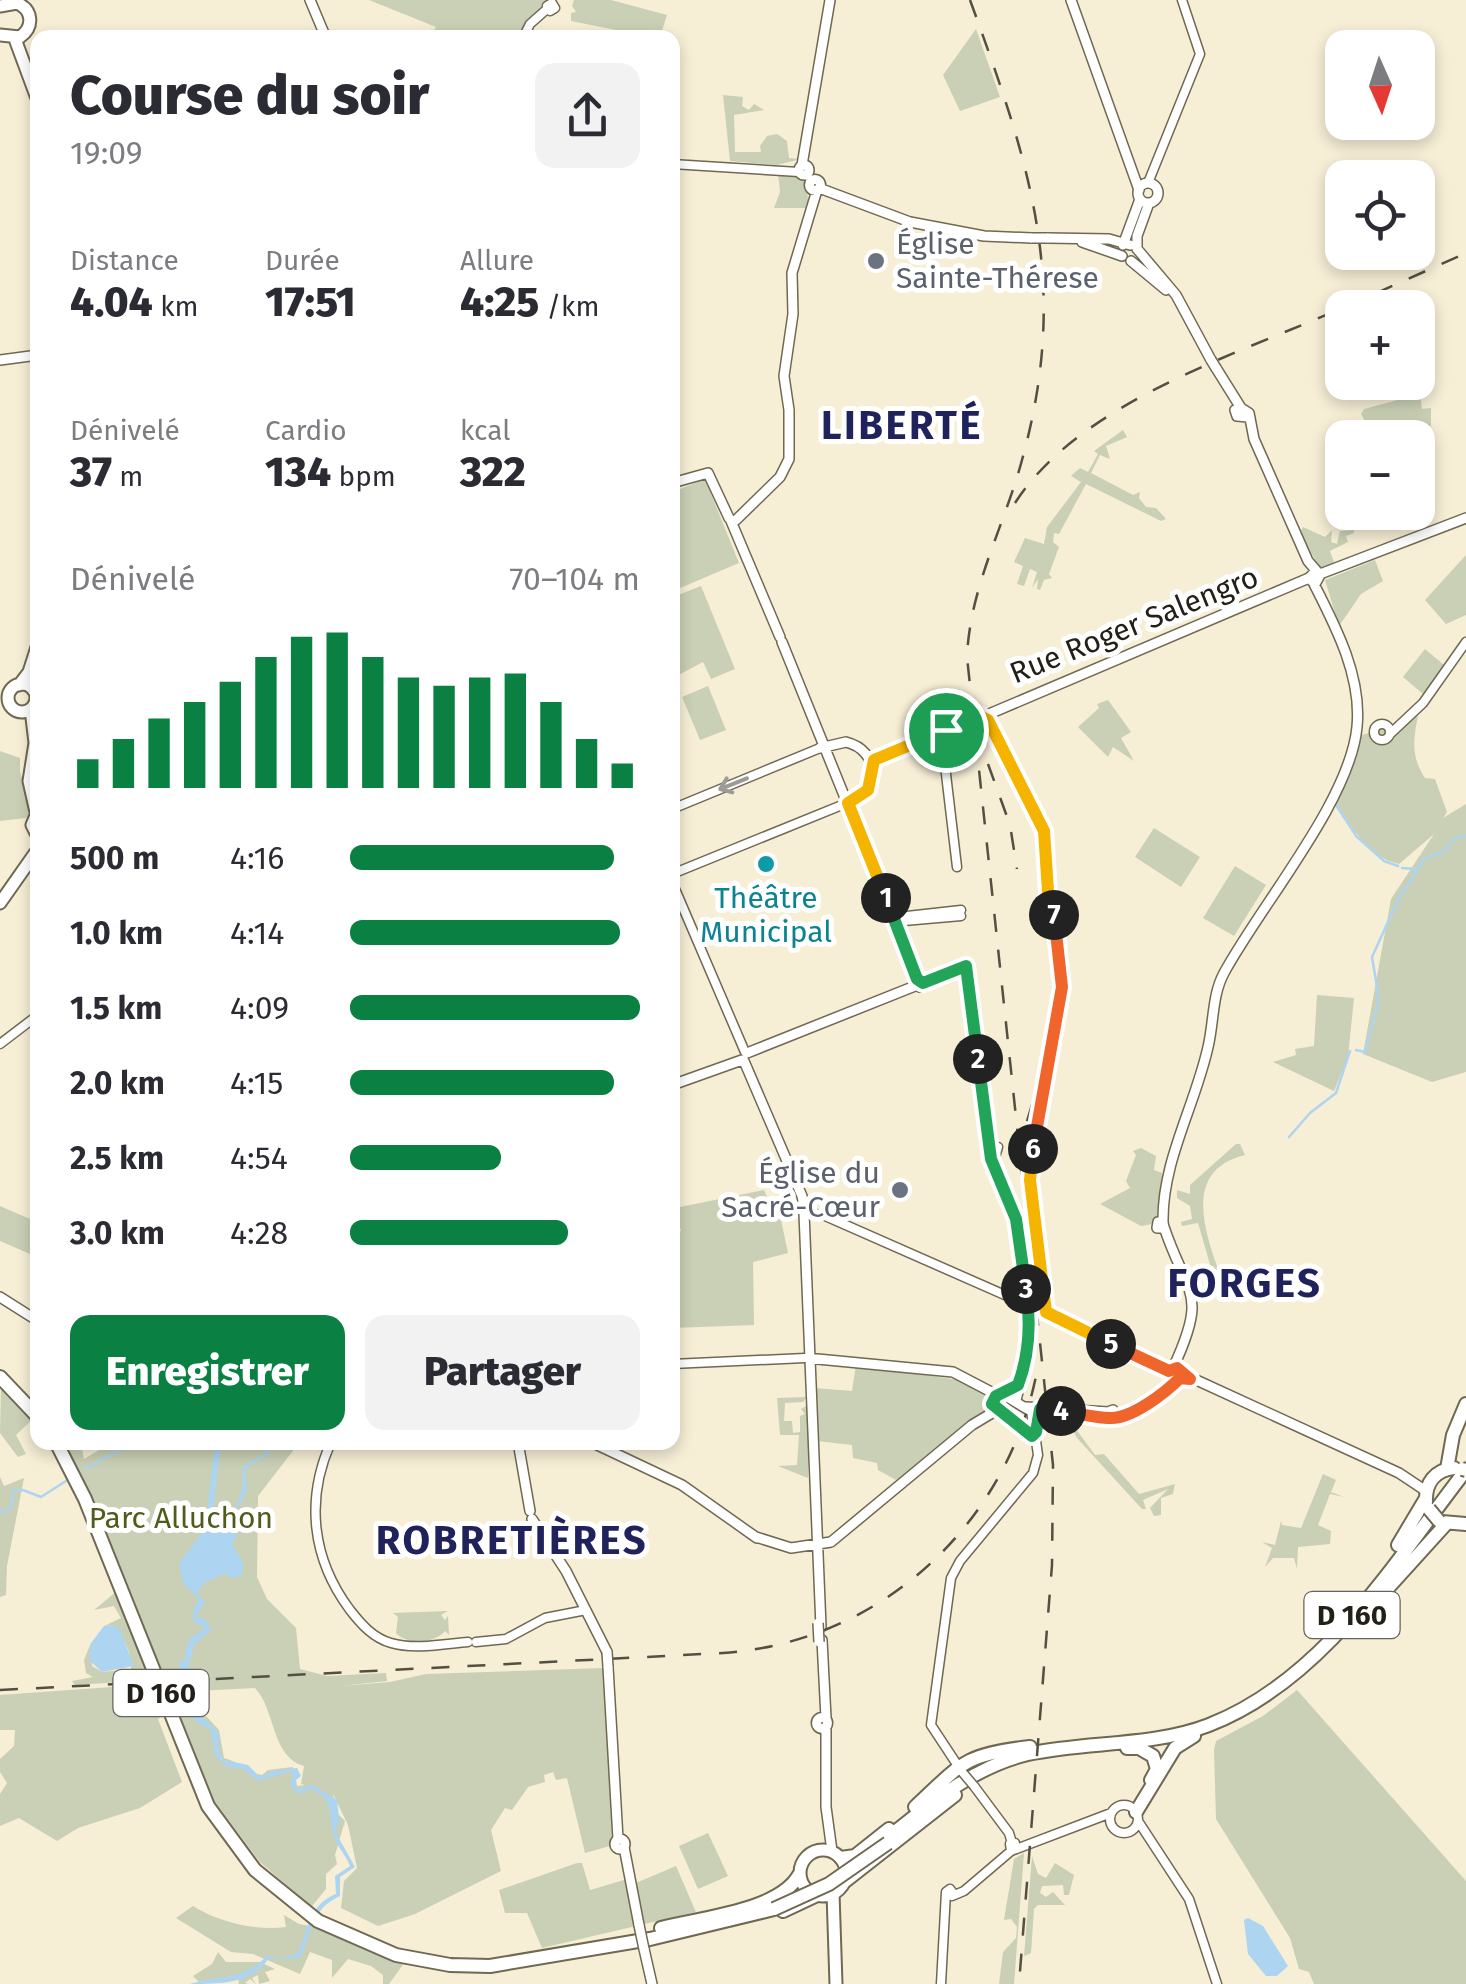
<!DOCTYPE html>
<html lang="fr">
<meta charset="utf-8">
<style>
:root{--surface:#fff;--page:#f2f2f3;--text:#2b2b33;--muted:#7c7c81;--accent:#0b8043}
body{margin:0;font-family:"Fira Sans",sans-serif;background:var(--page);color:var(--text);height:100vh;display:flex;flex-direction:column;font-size:38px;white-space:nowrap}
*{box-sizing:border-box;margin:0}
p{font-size:32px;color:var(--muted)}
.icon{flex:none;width:55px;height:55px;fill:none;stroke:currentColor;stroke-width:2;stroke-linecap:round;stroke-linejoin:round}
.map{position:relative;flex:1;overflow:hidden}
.sheet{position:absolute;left:30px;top:30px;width:650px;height:1420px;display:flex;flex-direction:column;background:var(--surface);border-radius:20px;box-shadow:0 5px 15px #0003}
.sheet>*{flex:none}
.needle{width:65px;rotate:177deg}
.tools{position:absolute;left:1325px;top:30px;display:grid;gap:20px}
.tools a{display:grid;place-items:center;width:110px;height:110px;border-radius:20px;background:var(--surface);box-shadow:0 5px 15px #0003;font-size:50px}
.pin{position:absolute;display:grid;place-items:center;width:85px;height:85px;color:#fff;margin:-42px;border:5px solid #fff;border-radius:50%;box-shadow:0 2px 10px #0007}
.km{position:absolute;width:50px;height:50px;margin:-25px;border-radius:50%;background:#222;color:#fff;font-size:28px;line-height:50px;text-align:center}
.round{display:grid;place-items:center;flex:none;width:105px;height:105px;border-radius:20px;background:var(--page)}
.headline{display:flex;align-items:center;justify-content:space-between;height:170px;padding:0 40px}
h1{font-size:55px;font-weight:800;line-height:75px}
.metrics{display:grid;grid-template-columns:repeat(3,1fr);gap:15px;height:170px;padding:10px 40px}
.metrics div{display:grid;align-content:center}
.metrics b{font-size:42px;font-weight:800}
.metrics small{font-size:28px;font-weight:400}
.metrics p{font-size:28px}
.chart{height:280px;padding:20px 40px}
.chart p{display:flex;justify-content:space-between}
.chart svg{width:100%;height:180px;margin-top:10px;stroke:var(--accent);stroke-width:6}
.primary-button{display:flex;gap:20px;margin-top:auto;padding:20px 40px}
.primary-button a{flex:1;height:115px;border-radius:20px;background:var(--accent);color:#fff;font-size:40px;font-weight:800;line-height:115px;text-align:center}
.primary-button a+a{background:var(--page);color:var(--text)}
ul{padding:0 40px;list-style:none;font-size:32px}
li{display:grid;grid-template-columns:160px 120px 1fr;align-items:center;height:75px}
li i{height:25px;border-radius:12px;background:var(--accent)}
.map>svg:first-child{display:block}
</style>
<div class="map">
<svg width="1466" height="1984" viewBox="0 0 1466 1984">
<rect width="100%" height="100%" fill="#f6eed5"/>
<path fill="#c9d0b5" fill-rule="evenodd" d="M369 0H550L529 20 519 38 429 37 436 27Z
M574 0H611L667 15 660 37H651L571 21V13L576 12 572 6Z
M976 29 1000 97 960 111 943 75Z
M723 95 743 97 742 106 749 110 754 104 764 110 734 115 735 152H761L760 146 767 136 777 134 787 141 789 158 801 159 777 165 730 161Z
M778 173 804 178 810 208H774L780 192Z
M1420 394 1422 409 1431 408V426L1406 437H1394L1380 420 1368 426 1361 414 1364 409Z
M1146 429 1106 446 1110 459 1100 455 1091 473 1133 495 1140 492 1139 498 1146 507 1156 508 1166 519 1161 521 1086 484 1059 534 1054 533 1053 542 1059 547 1049 574 1052 578 1044 580 1040 590 1037 589 1038 579 1032 588 1037 572 1030 569 1024 586 1017 584 1023 566 1014 562 1025 538 1044 544 1047 527 1081 482 1071 476 1080 468 1088 472 1098 454 1094 451 1123 430 1127 437Z
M705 479 739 563 673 591V492Z
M1351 524 1354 525V533L1346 536 1348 542 1330 551 1335 565 1321 570 1300 533 1303 527 1325 537 1332 530 1331 542 1337 544 1340 531 1353 530Z
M1466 555V615L1446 624 1425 600Z
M1375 560 1383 581 1361 594 1339 626 1325 580Z
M701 586 735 669 711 679 703 662 673 678V597Z
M1425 649 1444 665 1423 694 1403 677Z
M708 686 726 730 700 740 682 697Z
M1108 700 1131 732 1121 738 1134 761 1113 747 1108 757 1078 727 1099 708 1097 704Z
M1418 716C1413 740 1411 757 1425 778L1435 779 1447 812 1443 818 1466 804V1072L1432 1082 1363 1054 1391 899 1434 834 1399 864C1369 858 1351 827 1336 803L1349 776 1361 735 1400 725Z
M0 751 20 758V772L33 811 26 818 0 821Z
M1154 828 1200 857 1181 887 1135 857Z
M1235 866 1266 885 1234 936 1203 918Z
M1317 995 1354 998 1348 1057 1334 1091 1273 1062 1296 1055 1295 1049 1314 1046Z
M1236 1144H1240L1245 1155C1178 1171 1208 1240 1223 1283L1216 1285 1198 1223 1182 1226 1181 1222 1192 1219 1190 1206 1177 1198V1190L1190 1194V1185Z
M1141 1148 1156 1156 1154 1170 1162 1173 1157 1217 1152 1224 1141 1226 1100 1204 1130 1188 1126 1181 1136 1155 1133 1151Z
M764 1190 767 1197 776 1196 788 1253 753 1262 754 1325 673 1328V1233L681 1231 675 1208Z
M0 1206 37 1222V1238L30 1254 0 1241Z
M856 1365 973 1382 987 1395 992 1409 896 1480 878 1470 877 1463 853 1458 852 1445 817 1441 815 1388 852 1391Z
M1 1386 33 1419 16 1435 26 1454 18 1457 0 1433Z
M807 1397 803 1402 785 1403 784 1421H792L793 1433 800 1432V1416L805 1414 801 1409 808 1405V1478L778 1466 797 1465 799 1435H780L777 1398Z
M1077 1418H1085L1076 1429 1095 1455 1104 1454 1139 1494 1175 1484 1173 1494 1161 1498V1515L1154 1516 1150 1508 1168 1489 1143 1500 1146 1509H1142L1077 1438 1071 1427Z
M64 1443H81L84 1459 111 1443H299L258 1496 257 1577 267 1599 296 1628 300 1669 327 1676 386 1673 387 1681 340 1686 390 1682 426 1674 603 1668 612 1728 616 1836 610 1846 585 1853 567 1778 556 1780 553 1772 544 1775 545 1782 528 1787 512 1810 505 1808 491 1830 501 1871 415 1914 378 1926 341 1908 344 1881 357 1868 348 1825 333 1794 336 1812 345 1821 335 1855 337 1864 326 1874V1889L312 1906 308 1904 260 1862 215 1802 94 1501ZM255 1688C276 1710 271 1757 304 1766L301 1784 305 1785 297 1786 293 1767 268 1770 262 1775C246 1772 239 1762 224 1758L219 1730 193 1702 197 1691Z
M1323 1474 1336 1480 1331 1492 1344 1497 1330 1494 1318 1525 1331 1531 1330 1544 1298 1547 1297 1569 1294 1558H1273L1265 1567 1272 1548 1262 1542 1275 1545 1281 1521 1282 1525 1301 1528Z
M0 1477 4 1486 24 1478 7 1566 6 1595 0 1597Z
M117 1591 152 1680 75 1685 72 1681 93 1677 86 1673 84 1660 91 1643 92 1666 102 1672 131 1669C133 1653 123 1638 113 1625L104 1626 121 1618 114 1606 94 1610Z
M448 1611 441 1615 445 1620 448 1616 449 1635 445 1631C434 1644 407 1645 396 1633L398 1617 393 1613Z
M153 1684 164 1715 158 1719 182 1782 140 1808 78 1828 57 1841 19 1818 0 1826V1794L7 1783 0 1772V1759L14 1746 15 1730H0V1695Z
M1297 1690 1466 1881V1984H1314L1309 1972 1299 1969 1290 1938 1216 1819 1214 1750 1216 1741 1263 1716Z
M708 1833 728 1876 698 1889 679 1846Z
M1024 1853 1014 1984H999L1003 1952 1016 1938 1017 1927 1011 1919 1004 1920 1014 1859Z
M1032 1856 1038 1874 1046 1878 1055 1863 1074 1875 1069 1895H1064L1063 1885 1042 1886 1040 1893 1046 1897 1053 1892 1065 1905H1038L1034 1909 1031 1953 1024 1956Z
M577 1863H582L590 1890 634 1877 636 1883 676 1866 696 1912 542 1948 527 1913H505L499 1890Z
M193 1906C219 1922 254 1931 286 1927L284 1915 299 1924 315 1927 405 1962 389 1984H383V1975L371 1966 348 1959 332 1978V1960L310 1952 300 1974 253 1954 231 1952 176 1918Z
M218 1952 226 1962H260L275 1969 265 1972 270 1981 259 1984 258 1975 252 1978 256 1984 250 1979 245 1983 249 1984H239L238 1975 199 1982 193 1976 212 1964Z"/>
<path fill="#add5f1" d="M267 1443H271L270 1453 245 1469 247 1488 240 1506 225 1514 237 1536 232 1545 243 1562 242 1576 229 1578 226 1573 206 1582 197 1592 205 1603 196 1616 206 1620 211 1630 194 1645 184 1685 195 1710 219 1733V1752L224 1760 248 1765 260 1777 272 1771 297 1768 301 1776 296 1780 297 1789 312 1785 337 1800 339 1818 346 1826 338 1820 336 1833 355 1867 340 1877V1896C310 1910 313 1931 300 1958L268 1959C253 1984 218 1984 190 1984 218 1976 248 1979 266 1956L282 1958 298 1953C308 1930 309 1904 336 1894L335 1876 350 1866C346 1855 337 1847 334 1836 327 1815 336 1799 310 1789L299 1794 291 1787 292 1771 258 1781 243 1769 228 1767 215 1756 211 1730 196 1722 181 1694 179 1662 184 1661 189 1639 206 1628 194 1622 193 1611 199 1599 183 1583 179 1563 205 1529 211 1509 222 1512 237 1506 243 1483 242 1467 266 1453Z
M113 1625 120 1630 134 1666 102 1672 89 1660 91 1643 104 1626Z
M1248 1918 1263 1926 1288 1966 1277 1976H1266L1248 1954 1244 1920Z"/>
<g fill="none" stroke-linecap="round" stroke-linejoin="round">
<path stroke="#add5f1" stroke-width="2.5" d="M1336 805 1355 834
M1356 836 1384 861 1398 866
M1402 868 1415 869
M1356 1050 1365 1052 1379 999 1372 957 1398 900 1424 859 1444 852 1454 839 1466 835
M1289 1137 1310 1113 1336 1093 1350 1051
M151 1442H160
M85 1469 136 1442
M0 1513 11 1508 13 1491 23 1490 41 1497 66 1481"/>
<path stroke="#add5f1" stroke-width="6" d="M211 1509C211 1501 217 1448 219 1442"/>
<g stroke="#6f6852" stroke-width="11">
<path id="tertiary" d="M552 3 555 8 550 11 547 6Z
M523 38 530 24 547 9
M672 164 799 172
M1148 183 1200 54 1182 0
M988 720 1044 831 1046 877 1061 981 1030 1168 1046 1311 1169 1371
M1374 732a8 8 0 1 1 16 0a8 8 0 1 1-16 0Z
M941 732 957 867
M1390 734 1423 703 1466 642
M672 809 820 748
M672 874 847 803
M672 882 745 1052
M898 917 961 910
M904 921 961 916
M923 983 967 966 990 1147
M0 1044 38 1015
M991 1146 998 1147 996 1154 990 1152Z
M990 1152 1016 1219 1029 1309 1028 1355 1016 1402
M804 1213 823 1215 1023 1303
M672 1364 805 1358
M331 1442C305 1500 312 1559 350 1610 361 1624 373 1638 391 1643 414 1650 445 1644 468 1642
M476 1642 506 1639 545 1618 586 1610
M960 1769 931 1725 951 1578 960 1561 1033 1473 1038 1455 1035 1434
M974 1786 1009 1833 1012 1843
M1110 1819a14 14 0 1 1 28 0a14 14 0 1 1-28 0Z
M1138 1821 1189 1899 1217 1984
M1011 1851 1111 1813
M952 1896 964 1891 1011 1851 1010 1844 1015 1843
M941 1984 946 1892 950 1889 953 1893"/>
</g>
<g stroke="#6f6852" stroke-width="12">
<path id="secondary" d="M310 0 326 38
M1071 0 1139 190
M799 170a5 5 0 1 1 10 0a5 5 0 1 1-10 0Z
M802 165 830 0
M809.5 185a5.5 5.5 0 1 1 11 0a5.5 5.5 0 1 1-11 0Z
M1138 193a10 10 0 1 1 20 0a10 10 0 1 1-20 0Z
M819 188 910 222 984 236 1032 238
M1047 238 1109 239 1130 245
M1082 242 1122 256
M1123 245 1140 199
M1137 249V236L1149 203
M1138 250 1176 295 1211 360
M1131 261 1166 290
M0 360 38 355
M1216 368 1241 408
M1248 417 1237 416 1235 410 1241 408 1249 413 1254 439 1308 561 1320 575 1315 584 1309 578 1315 572
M672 483 708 473 729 518
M736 520 780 477 789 459V410L784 376 793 314 792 273 817 190
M731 521 780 637
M1320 574 1466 518
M782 642 894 919
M989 714 1309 578
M820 748 846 742C881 751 880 791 847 803
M872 766 877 758 984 717
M895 922 917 979
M917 979 923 982 920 987 915 984Z
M747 1053 915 986
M744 1061 802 1196 806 1215
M672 1085 742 1060
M804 1213 821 1627
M1163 1222C1162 1161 1195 1106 1208 1047 1214 1022 1212 995 1224 973 1260 906 1350 801 1357 727 1362 677 1336 627 1314 584
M1163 1222 1164 1228H1157L1158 1222Z
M1164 1227C1187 1296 1209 1291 1173 1368
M0 1297 38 1321
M807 1358 953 1372 997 1395
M1169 1374a6 6 0 1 1 12 0a6 6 0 1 1-12 0Z
M1181 1373 1399 1473 1426 1491
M1004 1395 1032 1412 1034 1435 1022 1431 995 1408 993 1399Z
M1026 1407 1108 1412
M1115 1417 1109 1418 1108 1412 1113 1410 1115 1417C1137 1407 1163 1402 1176 1380
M518 1442 530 1511
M591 1442 682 1485 757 1538
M532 1519 566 1571 607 1652
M756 1537 791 1548 831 1542 972 1425 997 1410
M822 1640 826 1718
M608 1667 618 1839
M816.5 1723a5.5 5.5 0 1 1 11 0a5.5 5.5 0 1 1-11 0Z
M826 1727V1807L832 1851
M615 1844a5 5 0 1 1 10 0a5 5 0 1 1-10 0Z
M624 1847 639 1925
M644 1949 652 1984"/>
</g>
<g stroke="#6f6852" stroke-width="15">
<path id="primary" d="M0 6 17 3C33 10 34 27 20 37L0 35
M15 39 38 101
M8 698a14 14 0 1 1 28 0a14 14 0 1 1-28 0Z
M19 685 29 672 38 644
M31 709 35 743 29 781 36 812
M38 811 32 825 38 837
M0 903 38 849
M800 1873a23 23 0 1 1 46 0a23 23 0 1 1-46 0Z
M833 1893 836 1984"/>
</g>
<g stroke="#6f6852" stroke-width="16">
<path id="trunk" d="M0 1377 38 1417
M56 1442 85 1499 208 1806 255 1870 318 1921 396 1955 450 1965 490 1966 650 1939 774 1909
M1447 1469 1453 1435 1466 1404
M1426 1502C1425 1483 1435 1470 1454 1468
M1442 1522 1466 1524
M1398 1545 1426 1498
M1350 1630 1446 1524
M1127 1748H1139L1153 1756 1157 1769 1151 1780
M915 1807C961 1764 964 1754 1030 1747
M1136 1812 1175 1748 1194 1736
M885 1840C929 1805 972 1767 1028 1754 1087 1741 1152 1747 1209 1725 1324 1680 1393 1564 1466 1470
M841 1858 855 1856 889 1829
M844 1882 955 1795
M783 1911 817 1895
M661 1928C699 1918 779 1911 799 1875"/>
</g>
<use href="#tertiary" stroke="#fff" stroke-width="8"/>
<use href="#secondary" stroke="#fff" stroke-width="9"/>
<use href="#primary" stroke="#fff" stroke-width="11"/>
<use href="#trunk" stroke="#fff" stroke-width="12"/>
<path stroke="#534f42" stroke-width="2.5" stroke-dasharray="18 18" stroke-linecap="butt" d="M970 0C1030 165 1071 283 1022 460 1004 527 970 586 967 657L1053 1465 1052 1565 1019 1984
M1343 308 1466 253
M1015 503C1080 402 1236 355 1342 308
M988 764 1010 825 1017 869
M1027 1121 1035 1095
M0 1690 723 1653C882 1642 1010 1523 1038 1366"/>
<g stroke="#6f6852" stroke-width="11" stroke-linecap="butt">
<path id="tertiary-bridge" d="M963 1773 974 1786"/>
</g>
<g stroke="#6f6852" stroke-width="12" stroke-linecap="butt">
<path id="secondary-bridge" d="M1032 238H1047
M1211 360 1216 368
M818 1623 819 1642
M607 1652 608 1667
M639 1925 644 1949"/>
</g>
<g stroke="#6f6852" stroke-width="16" stroke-linecap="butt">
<path id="trunk-bridge" d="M1462 1469 1466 1470
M1429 1509 1439 1521
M774 1909 829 1884 888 1843"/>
</g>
<use href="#tertiary-bridge" stroke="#fff" stroke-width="8"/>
<use href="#secondary-bridge" stroke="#fff" stroke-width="9"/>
<use href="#trunk-bridge" stroke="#fff" stroke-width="12"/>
</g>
<defs><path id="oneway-shaft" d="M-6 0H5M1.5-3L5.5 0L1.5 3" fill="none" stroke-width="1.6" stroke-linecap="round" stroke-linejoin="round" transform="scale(2.5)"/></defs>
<use stroke="#9c9b97" href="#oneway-shaft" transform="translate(733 784) rotate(158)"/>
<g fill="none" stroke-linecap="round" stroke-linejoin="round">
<g stroke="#fff" stroke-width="20">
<path id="split-1" d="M886 898 848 803 868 790 874 760 946 730"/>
</g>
<g stroke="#fff" stroke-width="20">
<path id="split-2" d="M886 898 917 979 923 983 966 966 978 1059"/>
</g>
<g stroke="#fff" stroke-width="20">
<path id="split-3" d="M978 1059 991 1159 1016 1219 1026 1289"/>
</g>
<g stroke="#fff" stroke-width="20">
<path id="split-4" d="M1026 1289C1031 1322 1030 1353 1018 1385L996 1396 992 1404 1032 1436 1036 1432 1040 1409 1061 1411"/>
</g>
<g stroke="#fff" stroke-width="20">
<path id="split-5" d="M1061 1411C1076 1413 1096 1418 1110 1418 1132 1419 1166 1392 1180 1378L1190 1379 1177 1368 1169 1371 1111 1344"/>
</g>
<g stroke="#fff" stroke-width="20">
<path id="split-6" d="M1033 1149 1030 1180 1046 1312 1111 1344"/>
</g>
<g stroke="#fff" stroke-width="20">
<path id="split-7" d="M1033 1149 1062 987 1054 915"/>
</g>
<g stroke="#fff" stroke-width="20">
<path id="split-8" d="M946 730 980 716 988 720 1044 831 1049 906 1054 915"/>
</g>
<use href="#split-1" stroke="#f5b400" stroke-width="12"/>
<use href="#split-2" stroke="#22a559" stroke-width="12"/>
<use href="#split-3" stroke="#22a559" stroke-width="12"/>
<use href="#split-4" stroke="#22a559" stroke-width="12"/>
<use href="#split-5" stroke="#f0652b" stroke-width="12"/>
<use href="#split-6" stroke="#f5b400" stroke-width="12"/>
<use href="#split-7" stroke="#f0652b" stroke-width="12"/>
<use href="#split-8" stroke="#f5b400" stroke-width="12"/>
</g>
<g fill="#6b7280" stroke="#fff" stroke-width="4">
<circle cx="876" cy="261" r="10"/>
<circle cx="900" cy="1190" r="10"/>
</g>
<circle fill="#0f9aa8" stroke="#fff" stroke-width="4" cx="766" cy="864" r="10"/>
<g text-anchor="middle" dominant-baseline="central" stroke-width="10" stroke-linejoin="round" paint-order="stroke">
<g fill="#fff" stroke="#65635d" stroke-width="2.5">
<rect x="1304.5" y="1592" width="95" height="46" rx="8"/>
<rect x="113.5" y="1670" width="95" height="46" rx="8"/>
</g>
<g font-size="28" font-weight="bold" fill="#232017">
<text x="1352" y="1615">D 160</text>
<text x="161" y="1693">D 160</text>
</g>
<g font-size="30" fill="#5b616d" stroke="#fff" text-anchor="start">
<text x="896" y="244">Église<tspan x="896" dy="34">Sainte-Thérese</tspan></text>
<text x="880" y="1173" text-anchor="end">Église du<tspan x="880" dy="34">Sacré-Cœur</tspan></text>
</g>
<g font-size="30" fill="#232017" stroke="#fff">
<text transform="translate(1134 625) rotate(-22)">Rue Roger Salengro</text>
</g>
<g font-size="30" fill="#0d838f" stroke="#fff">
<text x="766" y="898">Théâtre<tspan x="766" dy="34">Municipal</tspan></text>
</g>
<g font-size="30" fill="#505c1c" stroke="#fff">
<text x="181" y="1518">Parc Alluchon</text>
</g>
<g font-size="40" font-weight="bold" letter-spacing="2.5" fill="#20225b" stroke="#fff">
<text x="902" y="426">LIBERTÉ</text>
<text x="1245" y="1284">FORGES</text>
<text x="512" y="1541">ROBRETIÈRES</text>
</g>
</g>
</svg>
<div class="tools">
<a><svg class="needle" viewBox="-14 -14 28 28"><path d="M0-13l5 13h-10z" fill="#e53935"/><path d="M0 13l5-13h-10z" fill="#7c7c81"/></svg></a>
<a><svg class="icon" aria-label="locate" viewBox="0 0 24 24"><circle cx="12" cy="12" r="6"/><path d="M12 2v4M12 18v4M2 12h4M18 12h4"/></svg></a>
<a>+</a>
<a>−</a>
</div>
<div class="pin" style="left:946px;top:730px;background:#1e9e55"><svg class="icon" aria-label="arrive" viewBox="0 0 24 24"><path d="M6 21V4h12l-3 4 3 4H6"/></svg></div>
<b class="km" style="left:886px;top:898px">1</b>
<b class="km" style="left:978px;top:1059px">2</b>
<b class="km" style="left:1026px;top:1289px">3</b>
<b class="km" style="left:1061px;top:1411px">4</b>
<b class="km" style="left:1111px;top:1344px">5</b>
<b class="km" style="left:1033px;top:1149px">6</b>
<b class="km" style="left:1054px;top:915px">7</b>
<section class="sheet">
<div class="headline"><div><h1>Course du soir</h1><p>19:09</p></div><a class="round"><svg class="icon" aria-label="share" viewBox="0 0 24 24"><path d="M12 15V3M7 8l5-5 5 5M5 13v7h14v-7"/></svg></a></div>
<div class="metrics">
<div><p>Distance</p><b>4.04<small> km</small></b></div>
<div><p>Durée</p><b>17:51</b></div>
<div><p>Allure</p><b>4:25<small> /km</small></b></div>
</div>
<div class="metrics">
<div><p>Dénivelé</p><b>37<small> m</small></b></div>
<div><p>Cardio</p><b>134<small> bpm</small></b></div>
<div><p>kcal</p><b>322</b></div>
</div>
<div class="chart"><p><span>Dénivelé</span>70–104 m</p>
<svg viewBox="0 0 160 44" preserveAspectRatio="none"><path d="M5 44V37M15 44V32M25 44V27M35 44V23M45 44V18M55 44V12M65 44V7M75 44V6M85 44V12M95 44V17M105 44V19M115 44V17M125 44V16M135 44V23M145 44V32M155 44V38"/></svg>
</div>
<ul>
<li><b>500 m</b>4:16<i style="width:91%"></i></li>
<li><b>1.0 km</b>4:14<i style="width:93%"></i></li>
<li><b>1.5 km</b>4:09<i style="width:100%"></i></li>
<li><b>2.0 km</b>4:15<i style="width:91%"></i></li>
<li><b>2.5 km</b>4:54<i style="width:52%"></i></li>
<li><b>3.0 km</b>4:28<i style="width:75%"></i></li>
</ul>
<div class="primary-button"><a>Enregistrer</a><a>Partager</a></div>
</section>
</div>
